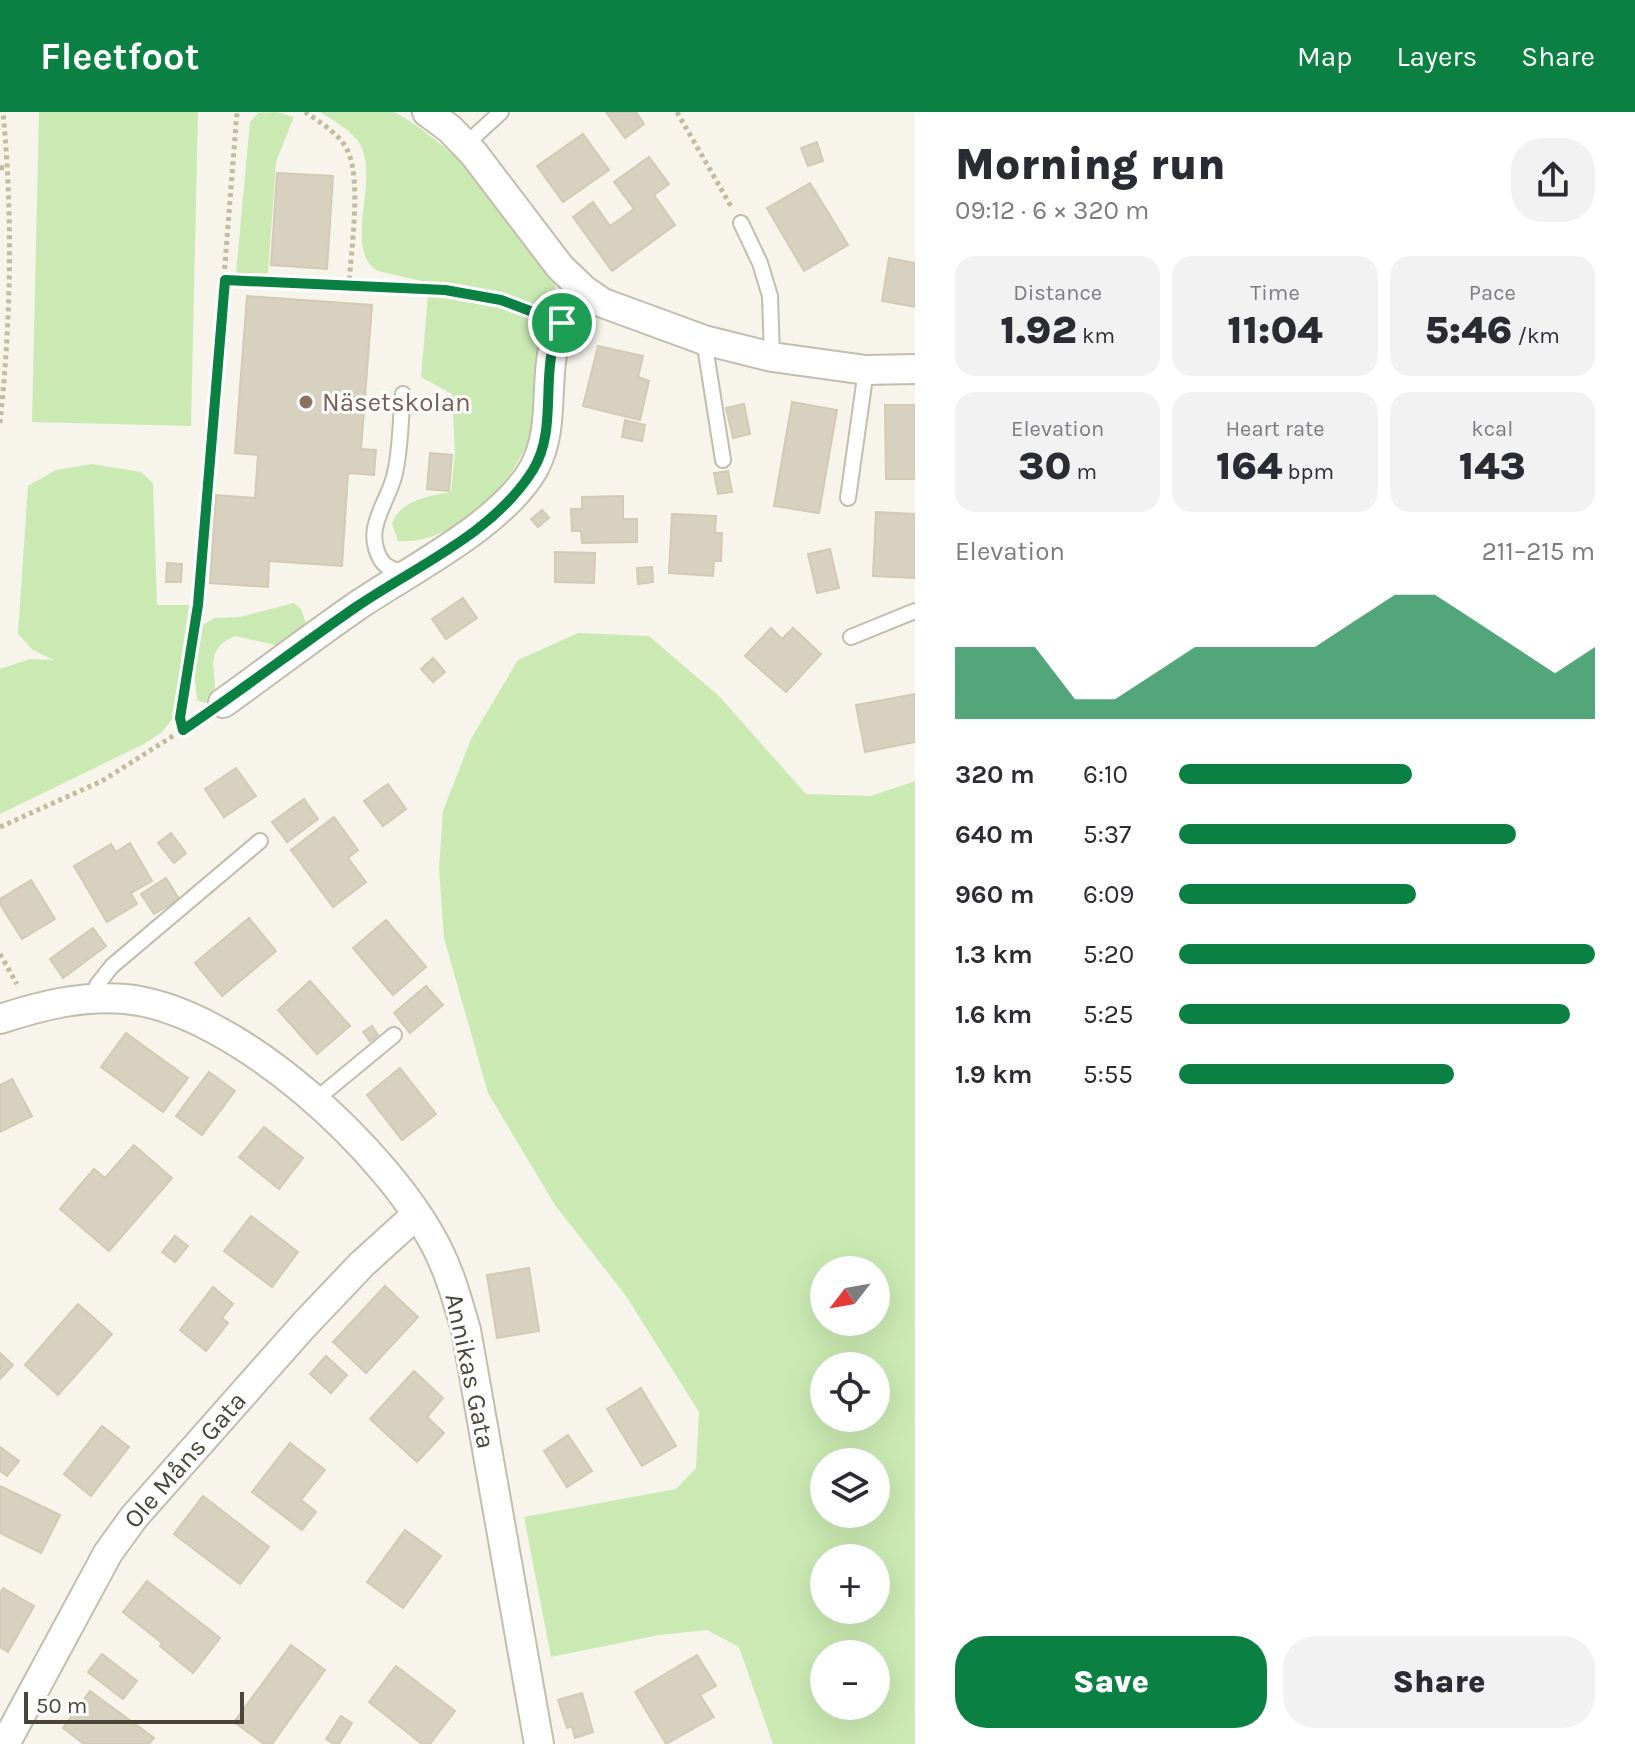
<!DOCTYPE html>
<meta charset="utf-8">
<style>
:root{--surface:#fff;--page:#f2f2f3;--text:#2b2b33;--muted:#7c7c81;--accent:#0b8043}
body{margin:0;font-family:Karla,sans-serif;background:var(--page);color:var(--text);height:100vh;display:flex;flex-direction:column;font-size:30px;white-space:nowrap}
*{box-sizing:border-box;margin:0}
p{font-size:26px;color:var(--muted)}
.icon{flex:none;width:44px;height:44px;fill:none;stroke:currentColor;stroke-width:2;stroke-linecap:round;stroke-linejoin:round}
.map{position:relative;flex:1;overflow:hidden}
.details{display:flex;flex-direction:column;background:var(--surface);width:720px}
.details>*{flex:none}
.needle{width:52px;rotate:239deg}
.buttons{position:absolute;left:810px;top:1144px;display:grid;gap:16px}
.buttons a{display:grid;place-items:center;width:80px;height:80px;border-radius:50%;background:var(--surface);box-shadow:0 8px 32px #0002;font-size:40px}
.scale{position:absolute;left:24px;bottom:20px;width:220px;box-sizing:border-box;padding-left:8px;border:4px solid #4a4538;border-top:0;font-size:22px;line-height:28px;white-space:nowrap;color:#4a4538;-webkit-text-stroke:6px #fff;paint-order:stroke}
.pin{position:absolute;display:grid;place-items:center;width:68px;height:68px;color:#fff;margin:-34px;border:4px solid #fff;border-radius:50%;box-shadow:0 2px 8px #0007}
.round{display:grid;place-items:center;flex:none;width:84px;height:84px;border-radius:32px;background:var(--page)}
.summary{display:flex;align-items:center;justify-content:space-between;height:136px;padding:0 40px}
h1{font-size:44px;font-weight:800;line-height:60px}
.figures{display:grid;grid-template-columns:repeat(3,1fr);gap:12px;height:136px;padding:8px 40px}
.figures div{display:grid;align-content:center;border-radius:20px;background:var(--page);text-align:center}
.figures b{font-size:40px;font-weight:800}
.figures small{font-size:22px;font-weight:400}
.figures p{font-size:22px}
.chart{height:224px;padding:16px 40px}
.chart p{display:flex;justify-content:space-between}
.chart svg{width:100%;height:144px;margin-top:8px;fill:var(--accent);opacity:.7}
.action{display:flex;gap:16px;margin-top:auto;padding:16px 40px}
.action a{flex:1;height:92px;border-radius:32px;background:var(--accent);color:#fff;font-size:32px;font-weight:800;line-height:92px;text-align:center}
.action a+a{background:var(--page);color:var(--text)}
ul{padding:0 40px;list-style:none;font-size:26px}
li{display:grid;grid-template-columns:128px 96px 1fr;align-items:center;height:60px}
li i{height:20px;border-radius:10px;background:var(--accent)}
header{display:flex;align-items:center;gap:48px;box-sizing:border-box;height:112px;padding:0 40px;background:var(--accent);color:#fff}
header strong{font-size:38px}
nav{display:flex;gap:44px;margin-inline-start:auto;font-size:28px}
main{display:flex;flex:1;min-height:0}
.map>svg:first-child{display:block}
</style>
<header>
<strong>Fleetfoot</strong>
<nav><a>Map</a><a>Layers</a><a>Share</a></nav>
</header>
<main>
<div class="map">
<svg width="915" height="1632" viewBox="0 0 915 1632">
<rect width="100%" height="100%" fill="#f6f4eb"/>
<path fill="#cbeab3" fill-rule="evenodd" d="M39 0H198L191 314 32 310Z
M277 0 294 5 276 50 268 162 236 161 250 10 258 1Z
M320 0C337 0 380 0 393 0 410 6 449 38 462 51 481 69 553 155 556 178 557 193 540 225 538 242 535 262 540 284 536 303 526 361 460 434 398 429L392 411C401 388 428 384 451 380L455 340 452 282 421 265 429 171 378 159C342 139 380 67 360 32 352 19 333 8 320 0Z
M92 352 141 360 153 371 157 493H189L173 606 162 620 144 632 0 702V557L30 547 54 548 33 538 18 522 28 374 56 358Z
M294 491 301 497 306 511 280 534 235 524C192 542 231 576 205 591L197 588 194 560 203 513 214 506 240 505Z
M578 521 649 524 719 584 806 682 871 684 915 669V1632H773L739 1535 707 1518 659 1523 551 1545 524 1405 676 1377 696 1356 699 1300 626 1184 555 1093 488 981 444 826 439 756 443 699 471 627 518 548ZM876 1158V1210H824V1158ZM876 1254V1306H824V1254ZM824 1350H876V1402H824ZM876 1446V1498H824V1446ZM876 1542V1594H824V1542Z"/>
<path fill="#d8d1c0" stroke="#d3cab3" stroke-width="2" d="M606 0H636L644 12 625 26Z
M583 22 609 58 563 90 537 54Z
M817 30 823 49 808 54 801 36Z
M649 45 669 72 654 83 675 113 612 159 573 105 593 90 610 114 634 97 614 70Z
M277 61 333 64 327 157 271 153Z
M810 71 848 133 804 159 767 96Z
M889 146 915 151V195L882 189Z
M247 184 372 193 361 337 376 338 374 363 348 361 342 454 269 449 268 475 210 471 216 383 255 386 258 343 235 341Z
M598 234 643 244 638 265 649 269 640 308 583 294Z
M792 290 837 298 819 401 774 394Z
M744 292 750 322 733 326 726 296Z
M885 293H915V367H886Z
M625 308 645 313 642 329 622 325Z
M430 341 452 343 449 379 427 377Z
M728 359 732 380 718 382 714 361Z
M623 384V407H637V430L582 431 581 419H572L571 397H582V385Z
M542 398 549 406 538 415 531 407Z
M876 400 915 402V466L873 464Z
M672 402 716 404 715 421H722L721 449H714L713 464 669 461Z
M830 437 839 476 817 481 808 442Z
M555 440 595 441 594 471 555 470Z
M167 451 182 452 181 470H166Z
M652 455 653 470 638 472 637 456Z
M463 486 477 506 446 527 432 507Z
M771 516 782 527 793 516 821 542 786 580 745 544Z
M433 546 445 560 433 570 421 557Z
M915 582V630L865 640 856 593Z
M236 656 256 684 224 705 205 677Z
M388 672 406 697 383 714 364 689Z
M304 687 318 707 287 730 272 710Z
M334 705 358 738 348 746 366 770 333 795 291 738Z
M171 721 186 741 174 751 158 731Z
M130 731 152 769 131 781 137 792 107 810 74 754 111 732 116 740Z
M166 766 179 787 154 802 141 782Z
M31 768 55 807 22 827 0 792V787Z
M249 806 276 839 222 884 195 851Z
M386 808 426 855 393 883 353 836Z
M93 816 106 834 63 866 50 847Z
M310 869 350 914 317 942 278 898Z
M426 874 443 893 410 921 394 901Z
M372 914 378 923 370 929 363 920Z
M126 921 188 966 163 1000 101 955Z
M400 956 436 1002 402 1028 367 983Z
M209 960 235 979 202 1023 176 1004Z
M12 967 32 1004 0 1020V973Z
M264 1015 303 1046 279 1077 239 1045Z
M134 1033 172 1066 109 1139 60 1097 94 1057 105 1066Z
M251 1104 298 1140 272 1175 224 1139Z
M175 1124 188 1134 175 1150 162 1140Z
M529 1156 539 1219 497 1226 487 1163Z
M385 1174 418 1205 366 1261 333 1230Z
M213 1175 233 1192 222 1206 228 1211 206 1239 180 1218Z
M78 1192 112 1222 58 1283 25 1253Z
M0 1241 13 1253 0 1267Z
M326 1244 347 1263 331 1281 310 1262Z
M414 1259 443 1286 427 1305 444 1321 417 1350 370 1307Z
M641 1276 676 1334 642 1354 607 1297Z
M102 1314 129 1335 91 1384 64 1362Z
M568 1323 592 1359 567 1375 544 1339Z
M290 1331 325 1358 301 1388 316 1400 302 1418 252 1380Z
M0 1335 19 1349 7 1364 0 1359Z
M0 1374 60 1403 41 1441 0 1421Z
M203 1384 269 1435 240 1472 174 1422Z
M405 1418 441 1444 403 1496 367 1470Z
M147 1469 220 1526 193 1561 160 1534 162 1531 123 1500Z
M3 1476 34 1494 8 1540 0 1535V1482Z
M291 1533 325 1558 272 1632H264L234 1610Z
M102 1542 137 1569 123 1587 88 1560Z
M697 1543 716 1574 700 1583 714 1605 666 1632 635 1580Z
M396 1554 455 1599 430 1632H422L369 1590Z
M90 1579 154 1626 149 1632H84L63 1616Z
M582 1581 593 1620 575 1626 572 1614 567 1616 558 1588Z
M341 1604 352 1611 339 1632H334L326 1627Z"/>
<g fill="none" stroke-linecap="round" stroke-linejoin="round">
<g stroke="#c2bdad" stroke-width="18">
<path id="service" d="M465 33 501 0
M741 111 760 151 770 184 772 245
M704 228 723 348
M403 282C400 309 401 339 394 365 386 394 363 417 381 448 388 458 398 460 409 458
M848 386 866 258
M851 525 915 499
M94 886 97 873 112 854 260 729
M314 989 394 923"/>
</g>
<g stroke="#c2bdad" stroke-width="32">
<path id="minor" d="M427 0 450 17 474 42 560 155 584 178 603 191 704 228 772 245 866 258 915 257
M223 591C268 559 312 525 357 494 410 458 503 412 534 356 556 315 543 268 556 225 561 208 574 192 584 178
M0 907C40 894 82 883 125 887 236 897 390 1041 438 1138 451 1164 458 1191 466 1218L539 1632
M5 1632 108 1441 134 1405 304 1213 362 1152 416 1103"/>
</g>
<path stroke="#c4bb9e" stroke-width="5" stroke-dasharray="4 4" stroke-linecap="butt" d="M305 0C321 11 342 23 349 42 361 72 351 139 349 173
M677 0 732 96
M0 56 8 55
M225 168C326 172 441 166 536 201
M0 311C11 207 13 104 3 0
M183 618 180 606 198 493 237 0
M0 715 102 669 203 605
M0 842 17 872"/>
<use href="#service" stroke="#fff" stroke-width="14"/>
<use href="#minor" stroke="#fff" stroke-width="28"/>
</g>
<g fill="none" stroke-linecap="round" stroke-linejoin="round">
<g stroke="#fff" stroke-width="16">
<path id="route" d="M225 168 445 178 501 188 562 211C537 256 560 314 533 358 493 422 416 454 356 495 298 535 242 578 183 618L180 606 198 493Z"/>
</g>
<use href="#route" stroke="#0b8043" stroke-width="10"/>
</g>
<circle fill="#8d6e63" stroke="#fff" stroke-width="3" cx="306" cy="290" r="8"/>
<g text-anchor="middle" dominant-baseline="central" stroke-width="6" stroke-linejoin="round" paint-order="stroke">
<g font-size="26" fill="#785e54" stroke="#fff" text-anchor="start">
<text x="322" y="290">Näsetskolan</text>
</g>
<g font-size="26" fill="#4a4538" stroke="#fff">
<text transform="translate(470 1259) rotate(78)">Annikas Gata</text>
<text transform="translate(185 1348) rotate(-49)">Ole Måns Gata</text>
</g>
</g>
</svg>
<div class="buttons">
<a><svg class="needle" viewBox="-14 -14 28 28"><path d="M0-13l5 13h-10z" fill="#e53935"/><path d="M0 13l5-13h-10z" fill="#7c7c81"/></svg></a>
<a><svg class="icon" aria-label="locate" viewBox="0 0 24 24"><circle cx="12" cy="12" r="6"/><path d="M12 2v4M12 18v4M2 12h4M18 12h4"/></svg></a>
<a><svg class="icon" aria-label="layers" viewBox="0 0 24 24"><path d="M12 4l9 5-9 5-9-5zM3 14l9 5 9-5"/></svg></a>
<a>+</a>
<a>−</a>
</div>
<div class="scale">50 m</div>
<div class="pin" style="left:562px;top:211px;background:#1e9e55"><svg class="icon" aria-label="arrive" viewBox="0 0 24 24"><path d="M6 21V4h12l-3 4 3 4H6"/></svg></div>
</div>
<section class="details">
<div class="summary"><div><h1>Morning run</h1><p>09:12 · 6 × 320 m</p></div><a class="round"><svg class="icon" aria-label="share" viewBox="0 0 24 24"><path d="M12 15V3M7 8l5-5 5 5M5 13v7h14v-7"/></svg></a></div>
<div class="figures">
<div><p>Distance</p><b>1.92<small> km</small></b></div>
<div><p>Time</p><b>11:04</b></div>
<div><p>Pace</p><b>5:46<small> /km</small></b></div>
</div>
<div class="figures">
<div><p>Elevation</p><b>30<small> m</small></b></div>
<div><p>Heart rate</p><b>164<small> bpm</small></b></div>
<div><p>kcal</p><b>143</b></div>
</div>
<div class="chart"><p><span>Elevation</span>211–215 m</p>
<svg viewBox="0 0 160 44" preserveAspectRatio="none"><path d="M0 44V22L10 22L20 22L30 38L40 38L50 30L60 22L70 22L80 22L90 22L100 14L110 6L120 6L130 14L140 22L150 30L160 22V44z"/></svg>
</div>
<ul>
<li><b>320 m</b>6:10<i style="width:56%"></i></li>
<li><b>640 m</b>5:37<i style="width:81%"></i></li>
<li><b>960 m</b>6:09<i style="width:57%"></i></li>
<li><b>1.3 km</b>5:20<i style="width:100%"></i></li>
<li><b>1.6 km</b>5:25<i style="width:94%"></i></li>
<li><b>1.9 km</b>5:55<i style="width:66%"></i></li>
</ul>
<div class="action"><a>Save</a><a>Share</a></div>
</section>
</main>
